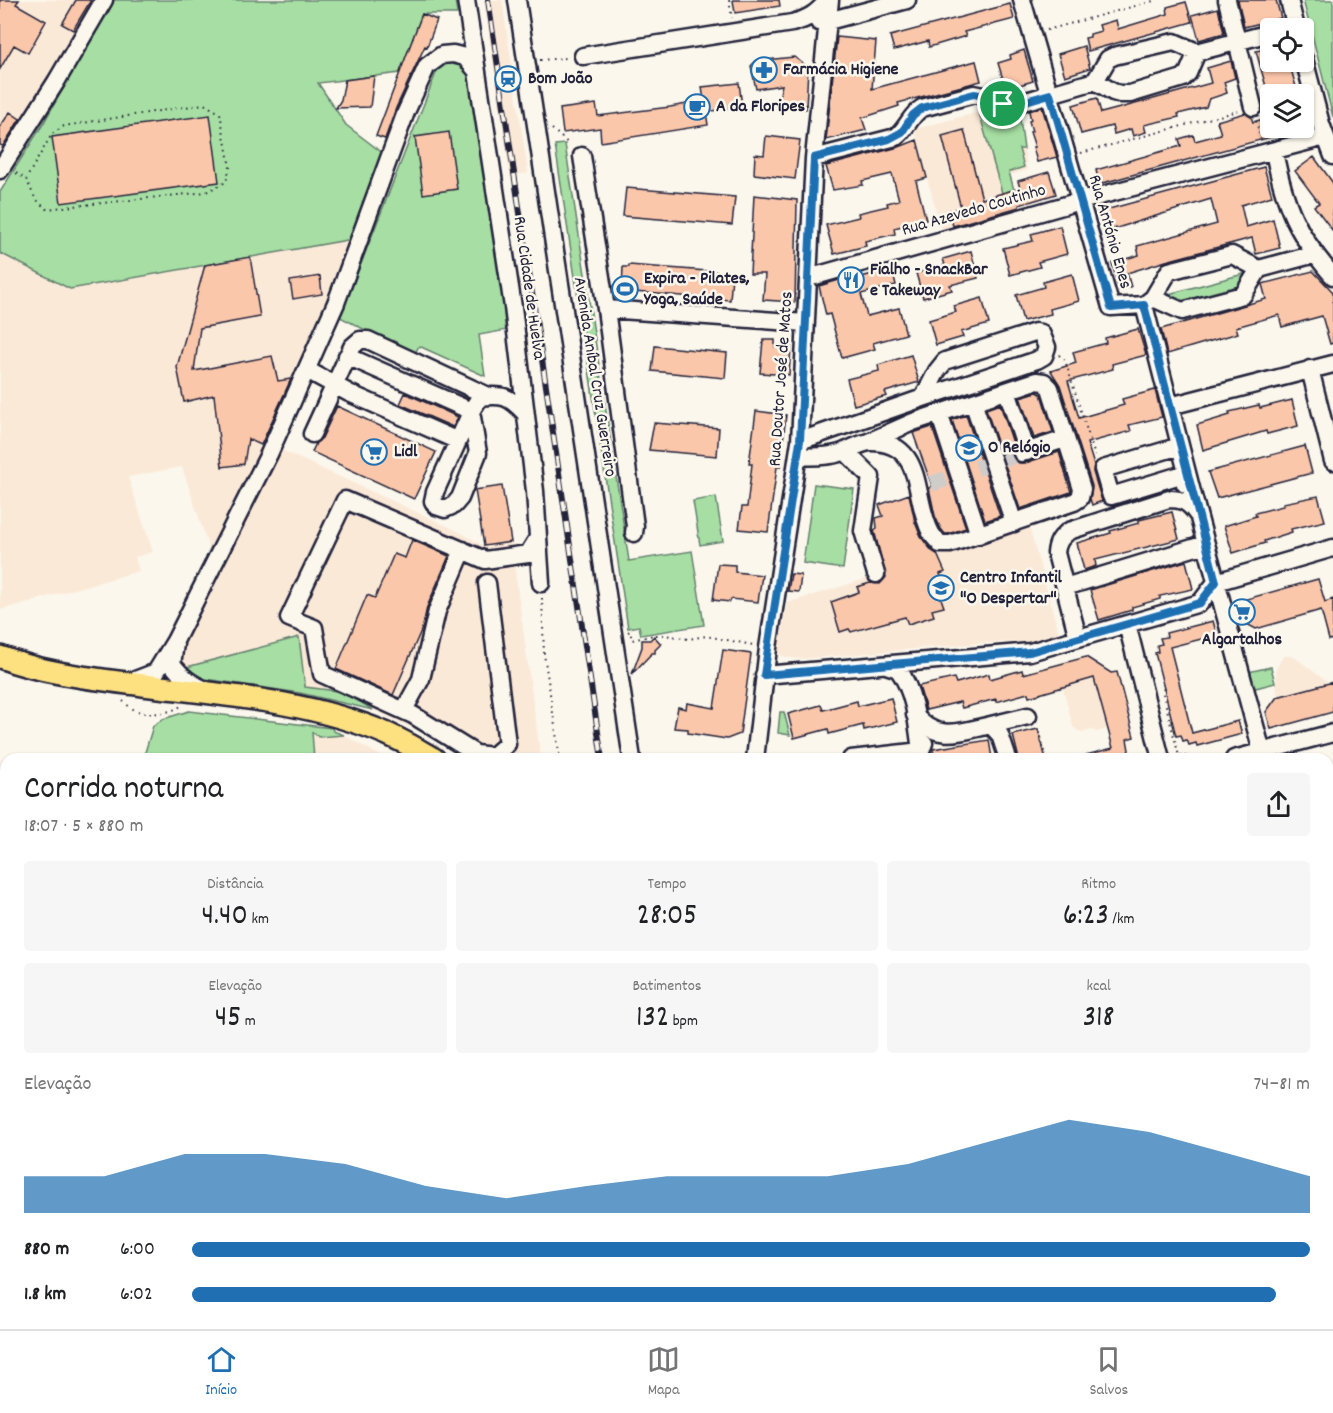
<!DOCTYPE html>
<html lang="pt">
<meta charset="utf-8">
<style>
:root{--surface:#fff;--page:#f6f6f6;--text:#202124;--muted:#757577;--line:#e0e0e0;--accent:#1f6fb2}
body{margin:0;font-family:Dekko,sans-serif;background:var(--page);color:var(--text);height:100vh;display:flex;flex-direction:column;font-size:22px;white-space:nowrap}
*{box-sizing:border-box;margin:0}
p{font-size:20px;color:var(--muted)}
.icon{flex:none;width:33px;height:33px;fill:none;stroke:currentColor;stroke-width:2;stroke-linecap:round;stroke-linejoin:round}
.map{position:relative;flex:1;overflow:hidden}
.sheet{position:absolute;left:0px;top:753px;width:1334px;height:576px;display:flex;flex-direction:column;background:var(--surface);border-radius:18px 18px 0 0;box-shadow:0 2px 4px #0004}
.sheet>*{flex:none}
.fabs{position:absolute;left:1260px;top:18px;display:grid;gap:12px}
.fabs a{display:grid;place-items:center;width:54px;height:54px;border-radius:6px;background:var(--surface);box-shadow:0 2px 4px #0004;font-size:30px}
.pin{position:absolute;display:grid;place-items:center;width:51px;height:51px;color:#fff;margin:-26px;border:3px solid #fff;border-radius:50%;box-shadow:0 2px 6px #0007}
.round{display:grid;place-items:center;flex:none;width:63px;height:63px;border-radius:6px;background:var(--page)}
.overview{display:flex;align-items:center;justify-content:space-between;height:102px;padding:0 24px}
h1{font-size:33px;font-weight:600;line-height:45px}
.metrics{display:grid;grid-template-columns:repeat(3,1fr);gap:9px;height:102px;padding:6px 24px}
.metrics div{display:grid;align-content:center;border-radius:6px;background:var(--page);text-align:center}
.metrics b{font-size:30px;font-weight:600}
.metrics small{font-size:16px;font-weight:400}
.metrics p{font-size:16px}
.chart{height:168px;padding:12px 24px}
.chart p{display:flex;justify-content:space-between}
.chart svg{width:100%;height:108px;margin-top:6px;fill:var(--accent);opacity:.7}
ul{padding:0 24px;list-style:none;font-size:20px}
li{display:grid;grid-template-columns:96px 72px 1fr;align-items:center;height:45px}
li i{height:15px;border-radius:8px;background:var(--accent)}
.menu{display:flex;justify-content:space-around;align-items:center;height:84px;border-top:2px solid var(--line);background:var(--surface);font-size:16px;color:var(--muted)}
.menu a{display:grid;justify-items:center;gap:3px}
.menu .current{color:var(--accent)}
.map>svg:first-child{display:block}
</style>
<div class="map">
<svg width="1333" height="1329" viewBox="0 0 1333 1329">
<rect width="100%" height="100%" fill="#fbf7ec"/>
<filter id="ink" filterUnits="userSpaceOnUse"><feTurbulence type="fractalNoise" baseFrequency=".0167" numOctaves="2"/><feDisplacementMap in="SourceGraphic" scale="12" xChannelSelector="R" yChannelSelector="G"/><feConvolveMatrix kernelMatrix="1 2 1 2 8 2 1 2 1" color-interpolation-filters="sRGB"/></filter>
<g filter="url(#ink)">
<path fill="#fbe9d8" d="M0 0H98L0 163Z
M484 0H502L528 173 510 176Z
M994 108 1006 115 1019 112 1027 170 1010 175 1020 211 942 232 927 178 896 187 885 148 917 140 915 129Z
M353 239 303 368 219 544 210 551 182 467 128 477 153 552 135 557 139 571 0 610V253L70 289Z
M279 449 458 531 484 546 511 542 541 759H469L436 739 373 710 345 692 305 687 299 636 187 667 179 654Z
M1029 526 1060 637 1036 642 982 643 802 659 789 658 780 655 778 649 787 603 885 573Z
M1283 656H1293L1329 683 1277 697 1276 669Z
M1094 678 1108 729 1096 732 1092 730 1084 732 1078 731 1073 727 1063 688Z
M312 732 319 737 344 735 386 759H314Z"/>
<path fill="#a6dea3" stroke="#64806f" stroke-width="1.5" d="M113 0H455L457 14H422L400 73 318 83 346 125 384 154 353 239 70 289 0 253V192L43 124Z
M1303 0H1333V117Z
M447 61C459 61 465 64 470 75L507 330 479 335 485 376 419 346 414 355 340 317 438 68Z
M994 108 1006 115 1019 112 1024 149H1019L1024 167 1009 172 1014 190 1002 193 979 112Z
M565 144 629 561 692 551 704 625 641 635 639 626 628 628 555 145Z
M1251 272 1240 290 1181 305 1161 296Z
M814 484 854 489 843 569 803 563Z
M716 497 723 541 700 545 693 501Z
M299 637 305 687 345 692 373 710 300 693 198 678 187 667Z
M1271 667 1275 683 1252 689 1248 672Z
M189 711 332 728 333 731 344 735 319 737 312 732 314 759H143L153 726 163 719Z
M780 712H784L790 735 778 733Z
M1333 782V836L1328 837V783Z
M1333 900V932L1328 942V901Z
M1333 1004V1232L1329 1262 1333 1268V1284L1328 1282V1013Z
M172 1323H466L467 1329H171Z"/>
<path fill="#85c4e5" stroke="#5d83a1" stroke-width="1.5" d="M6 890 4 946 6 947V1323H159V1329H0V893Z"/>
<path fill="#fbc7ab" stroke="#22223b" stroke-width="1.5" d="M0 0H19L16 4 46 21 28 53 14 45 0 69Z
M76 0H91L73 30 62 24Z
M733 0H779L780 6 735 13Z
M1238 0H1276L1281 18 1244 27Z
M1186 2 1192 22 1088 51 1085 38 1090 37V34L1101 31 1099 25 1116 20 1118 29 1168 14 1167 7Z
M1010 4 1014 19 964 32 966 36 929 47 928 41 894 50 890 36Z
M1218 8 1224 33 1199 40 1192 15Z
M422 14 437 20 427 47 425 46 396 108 385 139 376 136Z
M837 37 876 41 872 89 976 61 981 81 898 103 899 106 862 118 866 130 826 140Z
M1084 46 1090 68 1065 76 1058 54Z
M1270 48V62H1289L1298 94H1268L1256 51Z
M1024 50 1033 81 1006 89 998 63 1011 59 1010 55Z
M794 57 808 67 806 109 777 107 782 85 756 89 751 66 756 61Z
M1231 61 1235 78 1224 82 1227 93 1209 99 1206 107 1178 114 1179 117 1144 125 1146 132 1133 136 1131 129 1114 134 1112 126 1081 134 1073 105 1097 98 1101 113 1139 103 1211 83 1207 68Z
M374 76 370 107 336 108 341 100 345 80Z
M739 83 742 106 706 112 708 125 601 142 600 128 563 133 560 109 596 104 598 116 670 107 704 101 702 87Z
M1042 107 1057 157 1037 162 1033 147H1035L1030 132 1032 131 1029 121 1031 120 1029 111Z
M10 112 20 119 3 146 0 145V127Z
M1245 113 1251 117 1253 122 1270 117V128H1293V131L1099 184 1096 170 1181 146 1179 139 1193 135 1195 141 1221 134 1217 121Z
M210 115 219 182 61 203 52 137Z
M964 130 982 199 1020 188 1018 181 1049 172 1056 194 1019 205V207L953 226 949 210 961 208 942 136Z
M449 132 457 189 423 194 415 137Z
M766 136 800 140 795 179 754 174 755 154 764 155Z
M917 140 927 178 916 181 926 220 894 228 895 234 865 241 866 246 834 254 826 225 859 217 858 213 888 206 887 203 899 200 892 174 862 181 863 185 833 190 826 166 899 147Z
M1314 157 1333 183V231L1314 206 1319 203 1295 171Z
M1264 167 1272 196 1241 205 1246 227 1273 219 1280 248 1256 254 1252 238 1166 261 1127 273 1131 287 1119 290 1112 263 1139 255 1137 246 1217 224 1211 199 1104 232 1098 212Z
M626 188 735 197 732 225 623 216Z
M754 195 797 200 795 302 763 300 765 274H750Z
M1060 226 1067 254 1038 262 1040 267 1010 275 1003 248 1033 241 1031 234Z
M971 251 978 278 950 285 952 290 923 298 916 273 945 265 943 259Z
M250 257 260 317 200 328 194 371 272 356 278 381 291 379 261 445 248 439 244 464 222 467 214 395 184 402 177 367 205 265Z
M629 265 720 272V275L732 276 730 300 622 291 623 267H629Z
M892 269 896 285 861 294 867 316 899 308 906 334 873 343 875 349 842 358 830 314 826 315 819 286 856 275 857 278Z
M1313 271 1333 292V343L1330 344 1322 316 1282 327 1279 315 1236 327 1238 333 1167 354 1161 329 1266 299 1262 284Z
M1072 274 1079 301 1050 309 1051 314 1023 321 1016 295 1044 287 1043 282Z
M320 276 322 294 293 299 290 281Z
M982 298 989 324 961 332 963 337 936 345 929 320 956 312 954 306Z
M1138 329 1146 355 1112 364 1113 369 1068 381 1079 418 1124 405 1122 399 1155 390 1162 417 1129 425 1131 431 1087 443 1094 465 1093 472 1102 501 1092 505 1090 499 1092 486 1060 385 1051 371 1076 363 1073 352 1106 343 1105 338Z
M763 340H775V347H791L789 375 760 373Z
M655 346 727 353 725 378 652 371Z
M911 355 919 382 885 392 887 396 854 405 847 379 879 371 878 365Z
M1037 392 1041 394 1053 432 1034 438 1020 397Z
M405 393 458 417 453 427 400 404Z
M1292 400 1298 426 1267 434 1266 431 1203 450 1197 425 1230 415 1229 412 1259 405 1260 408Z
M1000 404 1014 446 1012 451 1015 460 1019 463H1025L1059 452 1071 492 1020 509 986 409Z
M337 406 436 452 414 499 312 452 316 443 322 438Z
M756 411 786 415 780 467H777L768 532 739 529 742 507H747L752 464H749Z
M966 415 1000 516 985 521 952 420Z
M654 423 719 428 717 456 649 450Z
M932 427 966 528 948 534H945L941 529 935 516 929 488 932 486 913 433Z
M1305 446 1312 473 1217 498 1208 472Z
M502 486 511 542 484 546 475 490Z
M909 494 915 522 921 537 932 551 937 554 945 572 940 574 944 585 937 587 944 607 932 610 934 616 908 624 905 617 851 632 849 629 840 632 831 602 859 592 857 587 870 583 880 584 886 577 874 530 877 528 876 518 883 516 879 505Z
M1318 496 1325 521 1291 529 1292 532 1264 541 1265 543 1233 553 1224 526 1256 516 1255 513 1283 506V503Z
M1172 512 1179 539 1095 560 1096 566 1084 570 1077 543 1111 533 1110 531 1139 523V520Z
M412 540 449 556 427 607 423 626 393 695 336 669 367 595 375 598 394 554 405 558Z
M1186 561 1193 589 1160 596V599L1132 607V610L1099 620 1090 590Z
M718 564 735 565V572L762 575 758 602 731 599 730 602 713 600Z
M791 574 801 575 799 592 788 591Z
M1318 579 1325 602 1333 599V639L1329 640 1321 610 1256 629 1241 621 1236 602Z
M1213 621 1217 635 1170 647 1192 733 1238 721 1242 734 1197 746 1196 743 1189 745 1187 740 1183 741 1181 735 1176 736 1155 653 1158 652 1157 645 1162 644 1160 638 1167 637 1166 633Z
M654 636 661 644 655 650V653H652L632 674 642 647V640H650Z
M723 650 751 654 740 734 727 739 688 733V729L674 728 678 707 686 709 687 703 714 708Z
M1086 657 1111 673 1117 672 1134 737 1127 739 1129 750 1124 759H1087L1086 755 1113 748 1094 678 1029 697 1028 693 996 702V699L962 708 960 702 926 710 919 686 954 678 956 683 989 674 990 679 1022 670 1023 674Z
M1333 682V712L1271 729 1266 712 1277 697Z
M891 698 897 722 864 730 863 725 829 734 828 729 794 738 788 714 821 705 823 710 857 701 858 706Z
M1038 729 1046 759H1019L1013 735Z
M989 740 992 759H934L933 749Z"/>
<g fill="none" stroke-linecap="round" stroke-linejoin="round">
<path stroke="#d0ccc9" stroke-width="16" stroke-dasharray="16 8" stroke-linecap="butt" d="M931 484 1022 453"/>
<g stroke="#22223b" stroke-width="21">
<path id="minor" d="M466 0 513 307 535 491 541 583
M517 0 632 759
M1022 0 1111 307 1144 305
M1227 0 1253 107
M1289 0 1296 28
M819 22 828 21 907 0
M583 56 792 23C809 19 817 13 828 0
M1304 59 1321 124 1333 156
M1095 81 1108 59 1114 56 1174 42 1197 52 1270 33
M1274 151C1284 204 1297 235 1333 276
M582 156 606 309 635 526 634 533
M814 158 896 137C907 129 910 115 922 108L974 94 989 97 1009 106 1095 81 1113 92 1120 94H1130L1183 78 1188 73 1197 52
M0 170 56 82 104 0
M1259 269 1315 254
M808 278 1080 201 1325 137
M1153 298 1182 311 1243 295 1259 269
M1144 305 1192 492 1264 759
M1144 305 1153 298 1169 271 1232 255 1259 269
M606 309 806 323
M1035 332 1041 333 1047 347 1044 356 1037 360 923 398 937 371 945 361Z
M347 356 471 411 478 453 460 498 454 505 445 509 436 506 433 501 435 492 458 441
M1310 369 1333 461
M307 370 349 393 458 441 473 408 480 397C503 394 509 396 525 413
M1007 391 1027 452
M973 402 1014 523
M1170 406 1333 364
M939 413 979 535
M312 434 352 347 360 340H368L488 396
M800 441 923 398
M1180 446 1103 469 1111 496 1187 473 1185 484
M845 451 871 477 863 531 876 574
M1022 453 1065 439
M798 456C812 457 826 457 840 453 849 450 860 443 870 442 926 441 912 498 931 533 933 537 937 540 940 544H950L1074 502 1080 498 1082 489 1050 388 1044 382 1036 381 913 422 868 442
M487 583 507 744 493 756 476 754 413 715 322 674 314 628 289 618 345 500 485 560 528 554 538 538
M1065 587 1206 544
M1127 624 1161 759
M1078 638 1056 553C1057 542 1061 537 1069 531L1169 499C1183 499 1189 503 1197 514
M175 644 172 664C182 677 191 684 206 690
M886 665 898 669C916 693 918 730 922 759
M764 675 1030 652 1200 603 1216 582 1333 548
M130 682 156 672 175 641 269 454 336 303 406 112 427 66 442 55 453 54 465 57 476 70
M404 710 421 679 437 611 463 550
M915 715C936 743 962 731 991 725L1000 735 1008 759
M991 725 1028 716
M755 759 768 648 800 441 814 158 830 0
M851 759 921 751 924 743
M1234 759 1333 733
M1328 857 1333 856
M1328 982 1333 972
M997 1323 1002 1329
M1167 1323 1178 1329"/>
</g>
<g stroke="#22223b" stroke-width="26">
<path id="major" d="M0 657C45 674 96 679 143 685 224 695 310 701 385 733 402 740 418 750 434 759
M1328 1300 1333 1302"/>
</g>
<path stroke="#22223b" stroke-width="2" stroke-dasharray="1.5 4.5" stroke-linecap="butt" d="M729 0 732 18
M1047 30 1157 0
M540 60 567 58
M1256 121 1261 139
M552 129 570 145
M1081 153 1238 111
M16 173 26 179 35 198 46 209 206 192 226 182 230 167 220 113 204 104 64 126 52 134 26 179
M1059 355 1065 360 1095 456
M542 598 544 654 560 759
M628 632 630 631 632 640 654 635H665L688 639 706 636 753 645
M1164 689 1162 690 1179 756 1185 754 1186 759
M123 701C126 704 131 708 135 710 148 716 169 714 181 706
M927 1323 935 1329"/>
<use href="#minor" stroke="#fbf7ec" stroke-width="16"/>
<use href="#major" stroke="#fde080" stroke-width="21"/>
<g stroke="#22223b" stroke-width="6">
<path id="rail" d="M488 0 602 759
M968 1323 976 1329"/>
</g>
<use href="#rail" stroke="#fbf7ec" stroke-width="4" stroke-dasharray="11" stroke-linecap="butt"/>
</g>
</g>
<g fill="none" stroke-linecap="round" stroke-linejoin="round" filter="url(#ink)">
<g stroke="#fff" stroke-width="12">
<path id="route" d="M974 94 989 97 1009 106 1050 94 1111 308 1144 305 1216 582 1200 603 1030 652 764 675 800 441 814 158 889 139 902 132 913 115 922 108Z"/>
</g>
<use href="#route" stroke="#1f6fb2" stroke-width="8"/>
</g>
<defs>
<g id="pharmacy-ring" transform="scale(1.35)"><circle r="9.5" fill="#fbf7ec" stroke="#1f6fb2" stroke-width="1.5"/><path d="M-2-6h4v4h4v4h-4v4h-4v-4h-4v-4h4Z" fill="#1f6fb2"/></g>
<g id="station-ring" transform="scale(1.35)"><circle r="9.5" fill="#fbf7ec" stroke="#1f6fb2" stroke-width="1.5"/><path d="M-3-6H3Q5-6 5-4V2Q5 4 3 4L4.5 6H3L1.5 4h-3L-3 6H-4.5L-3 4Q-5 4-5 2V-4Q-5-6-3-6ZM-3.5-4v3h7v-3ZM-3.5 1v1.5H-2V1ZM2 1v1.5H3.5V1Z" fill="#1f6fb2"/></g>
<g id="cafe-ring" transform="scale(1.35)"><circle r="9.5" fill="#fbf7ec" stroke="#1f6fb2" stroke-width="1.5"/><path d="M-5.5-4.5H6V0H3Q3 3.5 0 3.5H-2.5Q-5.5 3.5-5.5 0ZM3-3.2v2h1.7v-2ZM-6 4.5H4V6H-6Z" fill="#1f6fb2"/></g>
<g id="restaurant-ring" transform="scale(1.35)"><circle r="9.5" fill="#fbf7ec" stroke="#1f6fb2" stroke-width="1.5"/><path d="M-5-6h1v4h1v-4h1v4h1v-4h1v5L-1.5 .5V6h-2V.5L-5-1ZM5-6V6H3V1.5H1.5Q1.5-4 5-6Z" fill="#1f6fb2"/></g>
<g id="stadium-ring" transform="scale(1.35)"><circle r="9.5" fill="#fbf7ec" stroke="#1f6fb2" stroke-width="1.5"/><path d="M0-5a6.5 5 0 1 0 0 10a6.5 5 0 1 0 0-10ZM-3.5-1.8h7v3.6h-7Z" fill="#1f6fb2"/></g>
<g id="school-ring" transform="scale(1.35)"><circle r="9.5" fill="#fbf7ec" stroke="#1f6fb2" stroke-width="1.5"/><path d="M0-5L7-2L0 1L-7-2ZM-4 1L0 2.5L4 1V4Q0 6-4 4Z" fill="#1f6fb2"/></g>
<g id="supermarket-ring" transform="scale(1.35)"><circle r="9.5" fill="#fbf7ec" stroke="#1f6fb2" stroke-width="1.5"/><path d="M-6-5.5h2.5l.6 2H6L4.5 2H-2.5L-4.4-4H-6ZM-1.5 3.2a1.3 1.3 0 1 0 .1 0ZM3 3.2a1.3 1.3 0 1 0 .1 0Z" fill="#1f6fb2"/></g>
</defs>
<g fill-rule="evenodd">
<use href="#pharmacy-ring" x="764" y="70"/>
<use href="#station-ring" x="508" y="79"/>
<use href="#cafe-ring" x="697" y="107"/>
<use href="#restaurant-ring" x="851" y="280"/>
<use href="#stadium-ring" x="625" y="289"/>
<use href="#school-ring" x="969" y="448"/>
<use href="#supermarket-ring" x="374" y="452"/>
<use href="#school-ring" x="941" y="588"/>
<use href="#supermarket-ring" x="1242" y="612"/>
</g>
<g text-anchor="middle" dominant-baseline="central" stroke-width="5" stroke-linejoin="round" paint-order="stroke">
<g font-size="18" font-weight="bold" fill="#22223b" stroke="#fbf7ec" text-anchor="start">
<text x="783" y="70">Farmácia Higiene</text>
<text x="528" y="79">Bom João</text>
<text x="716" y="107">A da Floripes</text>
<text x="870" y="270">Fialho - SnackBar<tspan x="870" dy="21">e Takeway</tspan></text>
<text x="644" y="279">Expira - Pilates,<tspan x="644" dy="21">Yoga, Saúde</tspan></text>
<text x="988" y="448">O Relógio</text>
<text x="394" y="452">Lidl</text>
<text x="960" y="578">Centro Infantil<tspan x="960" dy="21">"O Despertar"</tspan></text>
<text x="1242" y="640" text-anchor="middle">Algartalhos</text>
</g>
<g font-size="18" fill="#22223b" stroke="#fbf7ec">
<text transform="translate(974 211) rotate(-16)">Rua Azevedo Coutinho</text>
<text transform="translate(1109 232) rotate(74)">Rua António Enes</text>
<text transform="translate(528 288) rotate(82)">Rua Cidade de Huelva</text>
<text transform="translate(594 377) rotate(81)">Avenida Aníbal Cruz Guerreiro</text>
<text transform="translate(782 379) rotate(-86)">Rua Doutor José de Matos</text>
</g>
</g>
</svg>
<div class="fabs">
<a><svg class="icon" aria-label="locate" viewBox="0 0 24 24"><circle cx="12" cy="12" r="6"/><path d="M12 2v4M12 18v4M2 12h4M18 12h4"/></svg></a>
<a><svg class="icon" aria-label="layers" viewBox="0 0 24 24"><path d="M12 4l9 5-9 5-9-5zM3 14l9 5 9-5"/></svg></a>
</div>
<div class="pin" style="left:1003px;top:104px;background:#1e9e55"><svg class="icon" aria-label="arrive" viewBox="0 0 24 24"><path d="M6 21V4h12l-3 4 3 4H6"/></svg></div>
<section class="sheet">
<div class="overview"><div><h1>Corrida noturna</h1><p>18:07 · 5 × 880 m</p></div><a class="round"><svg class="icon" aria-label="share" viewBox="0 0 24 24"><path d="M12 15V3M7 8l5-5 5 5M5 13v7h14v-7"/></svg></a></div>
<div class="metrics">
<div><p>Distância</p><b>4.40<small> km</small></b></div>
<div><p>Tempo</p><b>28:05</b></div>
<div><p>Ritmo</p><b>6:23<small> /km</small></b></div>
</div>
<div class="metrics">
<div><p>Elevação</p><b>45<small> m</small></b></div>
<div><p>Batimentos</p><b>132<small> bpm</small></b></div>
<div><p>kcal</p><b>318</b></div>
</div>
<div class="chart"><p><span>Elevação</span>74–81 m</p>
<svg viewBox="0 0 160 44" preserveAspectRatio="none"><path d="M0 44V29L10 29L20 20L30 20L40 24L50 33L60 38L70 33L80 29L90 29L100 29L110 24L120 15L130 6L140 11L150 20L160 29V44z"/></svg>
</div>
<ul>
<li><b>880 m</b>6:00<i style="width:100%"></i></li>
<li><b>1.8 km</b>6:02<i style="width:97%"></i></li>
</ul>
</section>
</div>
<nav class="menu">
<a class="current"><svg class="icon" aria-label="home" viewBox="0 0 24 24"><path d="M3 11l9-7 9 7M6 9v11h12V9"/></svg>Início</a>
<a><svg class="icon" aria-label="map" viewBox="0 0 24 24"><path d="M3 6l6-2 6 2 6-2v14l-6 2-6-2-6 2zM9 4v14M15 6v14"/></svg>Mapa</a>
<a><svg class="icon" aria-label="saved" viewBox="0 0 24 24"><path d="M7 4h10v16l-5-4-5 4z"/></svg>Salvos</a>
</nav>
